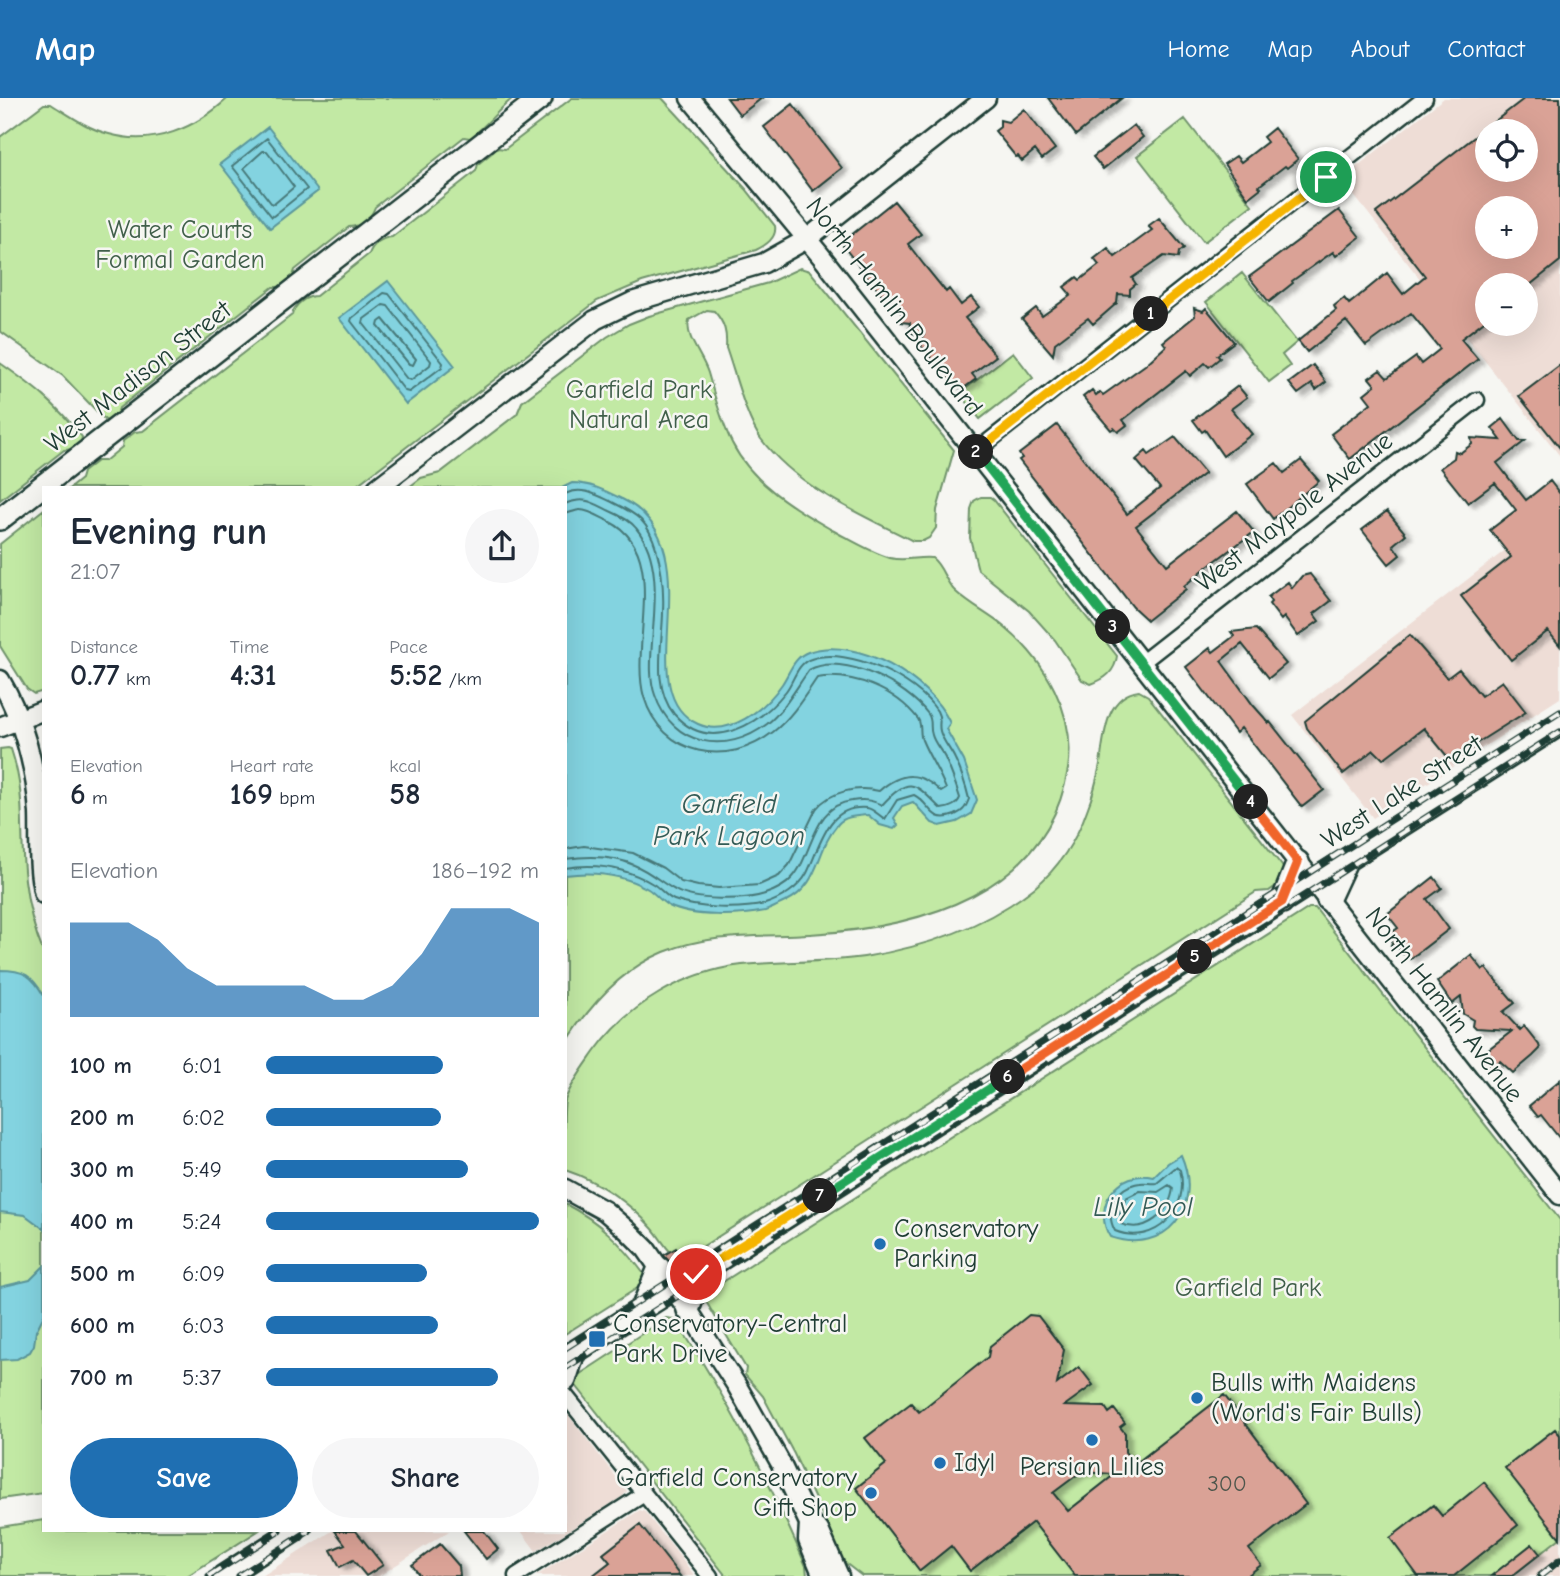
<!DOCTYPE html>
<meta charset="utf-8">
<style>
:root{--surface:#fff;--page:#f6f6f7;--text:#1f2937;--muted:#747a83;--accent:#1f6fb2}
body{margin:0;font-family:"Comic Neue",sans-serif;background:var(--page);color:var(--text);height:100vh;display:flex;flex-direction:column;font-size:26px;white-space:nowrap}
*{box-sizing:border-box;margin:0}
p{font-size:23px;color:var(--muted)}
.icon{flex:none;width:38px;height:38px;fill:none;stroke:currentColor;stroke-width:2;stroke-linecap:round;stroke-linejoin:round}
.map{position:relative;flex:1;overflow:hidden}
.details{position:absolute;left:42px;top:388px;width:525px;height:1046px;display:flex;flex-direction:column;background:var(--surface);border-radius:0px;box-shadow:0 7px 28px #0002}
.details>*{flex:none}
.controls{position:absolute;left:1475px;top:21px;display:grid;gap:14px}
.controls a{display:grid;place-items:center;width:63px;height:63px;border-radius:50%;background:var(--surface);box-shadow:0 7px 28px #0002;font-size:35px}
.pin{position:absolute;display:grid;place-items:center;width:60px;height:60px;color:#fff;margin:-30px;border:4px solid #fff;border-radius:50%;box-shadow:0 2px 7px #0007}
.km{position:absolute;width:35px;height:35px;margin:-18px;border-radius:50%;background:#222;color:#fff;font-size:19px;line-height:35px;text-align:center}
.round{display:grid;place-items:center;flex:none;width:74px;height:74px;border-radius:37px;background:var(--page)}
.overview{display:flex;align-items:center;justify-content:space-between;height:119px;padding:0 28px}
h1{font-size:38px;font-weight:700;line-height:52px}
.metrics{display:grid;grid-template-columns:repeat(3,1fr);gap:10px;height:119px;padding:7px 28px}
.metrics div{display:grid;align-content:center}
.metrics b{font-size:30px;font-weight:700}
.metrics small{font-size:19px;font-weight:400}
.metrics p{font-size:19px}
.chart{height:196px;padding:14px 28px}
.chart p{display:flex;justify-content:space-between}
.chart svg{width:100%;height:126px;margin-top:7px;fill:var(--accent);opacity:.7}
.action{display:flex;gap:14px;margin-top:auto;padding:14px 28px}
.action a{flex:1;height:80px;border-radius:42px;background:var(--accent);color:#fff;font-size:28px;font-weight:700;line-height:80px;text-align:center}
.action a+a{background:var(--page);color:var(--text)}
ul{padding:0 28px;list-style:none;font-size:23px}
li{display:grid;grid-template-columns:112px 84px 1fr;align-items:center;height:52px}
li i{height:18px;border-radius:9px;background:var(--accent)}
header{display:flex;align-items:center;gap:42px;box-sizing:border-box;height:98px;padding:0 35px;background:var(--accent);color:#fff}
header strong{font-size:33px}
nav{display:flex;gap:38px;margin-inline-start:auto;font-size:24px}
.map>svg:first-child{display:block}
</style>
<header>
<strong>Map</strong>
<nav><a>Home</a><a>Map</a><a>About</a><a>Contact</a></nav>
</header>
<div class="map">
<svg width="1560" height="1478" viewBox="0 0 1560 1478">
<defs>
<filter id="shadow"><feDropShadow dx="6" dy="3.5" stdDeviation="2" flood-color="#0004"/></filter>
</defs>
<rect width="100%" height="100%" fill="#f6f6f2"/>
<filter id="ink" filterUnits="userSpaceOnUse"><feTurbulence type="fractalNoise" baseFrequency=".0143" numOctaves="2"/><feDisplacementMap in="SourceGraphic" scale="14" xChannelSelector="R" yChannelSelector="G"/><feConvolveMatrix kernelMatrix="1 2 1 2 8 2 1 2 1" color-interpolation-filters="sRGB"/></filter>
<g filter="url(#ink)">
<path fill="#eeddd6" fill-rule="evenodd" d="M1444 0H1560V358L1341 81ZM1488 33H1526V72H1488ZM1488 110H1526V149H1488ZM1488 187H1526V226H1488Z
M1560 410V600L1373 720 1292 617Z
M565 1313 627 1393 623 1398 536 1453 521 1433H565Z
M640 1412 645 1414 695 1478H536Z
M332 1433H449L379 1478H262Z
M1560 1440V1478H1512Z"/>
<path fill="#c2e9a4" stroke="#70936c" stroke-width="2" d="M228 0H513C497 13 487 27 470 40L464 39 375 109C371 120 361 129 349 129L295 172 293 178 280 189H273L119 310 117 317 106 323 63 278 0 233V39L44 6H51C69 17 88 31 109 36 153 49 196 30 228 0Z
M572 0H662L746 91 775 128C777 140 766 147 756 152L642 184 597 203 353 390H70L81 381 83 374 97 363H105L122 349 123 343 135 334 143 333 292 217C294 207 306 198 316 198L369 156C373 146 381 140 392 139L476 73 478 66 498 50 505 51Z
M1185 21 1252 107 1204 144 1137 58Z
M800 170 810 173 954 352 937 412 936 430 929 440 923 443H913C860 416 798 390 761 341 746 321 735 275 726 250 727 235 725 225 714 213L707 212 689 222C685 240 702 256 708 275 715 299 721 323 732 345 752 385 795 411 832 432 851 442 870 454 890 460 905 464 918 458 932 460 943 468 945 485 956 494 970 507 988 516 1003 528 1045 562 1077 617 1068 671 1048 795 919 830 810 836 760 839 711 835 664 854 620 872 589 908 565 947V390H408L421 380 440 375 517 316 522 304 607 239 629 226 649 218 768 185Z
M1242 175 1297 244 1282 257 1290 268 1269 284 1206 204Z
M1013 254 1033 280 980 321 960 295Z
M0 265C36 290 55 305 82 339 81 348 72 352 64 352L0 402Z
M981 399H990L994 402 1117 558C1115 574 1105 581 1091 586L1082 582 1055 542 1029 513 978 472 970 440 971 411 974 403Z
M44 411V593L34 596 27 591 0 548V446Z
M1139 593 1148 598 1282 768 1284 772 1283 783 1269 793 1256 794 680 1163C668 1155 661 1140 652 1130 629 1104 598 1083 565 1072 565 1054 562 1020 565 1003 569 988 586 966 595 953 629 906 684 874 742 867 782 863 823 865 864 859 925 849 985 829 1034 790 1058 771 1077 741 1087 712 1093 697 1097 682 1100 666 1104 640 1105 597 1139 593Z
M8 650 11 651C27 699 19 735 25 782 28 808 34 832 44 856V1395L0 1401V651Z
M1309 810H1315L1560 1122V1440L1512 1478H862L840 1461 832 1438 794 1356 763 1298 745 1277 746 1270 705 1202 704 1196Z
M565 1106C599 1123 622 1146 644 1176L643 1185 639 1189 565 1236Z
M666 1220 673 1221 678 1226C729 1303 770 1384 806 1468L807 1478H726L574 1285V1280Z
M44 1422V1433H258L187 1478H0V1429Z"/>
<path fill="#83d3e0" stroke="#5b979b" stroke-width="2" d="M268 29 318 93 270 130 220 66Z
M388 183 455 268 406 306 339 220Z
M572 385C591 385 606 393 622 401 718 448 625 593 698 626 729 640 765 611 782 586 790 574 794 559 808 554 857 537 930 581 950 625L946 631 964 663 977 702 971 716 957 724 940 728 932 725 913 704 902 708 894 720 898 727 894 731 880 727 868 717C857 718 845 718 838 726 815 753 821 787 785 804 778 807 772 811 765 813 740 818 693 820 669 808 661 804 656 796 648 791 622 776 594 773 565 777V390H562Z
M0 872C24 872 32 877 44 898V1131L25 1117 0 1114Z
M1181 1057C1204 1109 1166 1158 1110 1139 1091 1108 1119 1070 1154 1079L1168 1065Z
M44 1168V1217L36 1233 34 1247 30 1254 17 1261 0 1262V1189L30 1182Z"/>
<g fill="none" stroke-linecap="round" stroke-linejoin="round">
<path stroke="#477979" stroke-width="2" d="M267 40 307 91 272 119 232 68Z
M263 53H267L294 89 274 106 271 105 244 70Z
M384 195 389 196 443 265 442 269 409 294 405 293 351 223 352 220Z
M383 207 388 208 431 263 430 267 411 282 407 281 363 225 364 221Z
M383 221 416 261 413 267 409 266 378 228 379 224Z
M565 396C581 388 595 396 610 403 620 408 633 414 641 422 649 430 653 440 656 450 662 471 664 491 663 513 663 545 651 588 674 616 710 657 759 627 786 593 794 583 797 565 811 561 849 548 916 581 937 613 942 622 938 625 940 633 942 642 951 652 955 661 961 673 966 688 969 701 966 709 964 713 955 717 930 727 931 705 914 697L897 702 885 721C879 718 874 711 867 710 827 706 821 747 807 775 799 790 781 801 765 806 740 812 698 811 674 802 666 799 660 790 653 786 626 770 596 765 565 770
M565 406C585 398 592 404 610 413 619 417 630 422 636 430 661 460 655 508 652 544 651 561 649 580 655 597 672 648 726 658 767 626 785 611 796 590 809 572 844 553 907 588 928 616 933 623 929 629 932 637 934 645 941 652 945 660 951 673 956 687 960 700 957 708 949 710 941 711 916 687 911 675 882 707 871 702 864 701 852 703 812 707 814 756 792 780 786 787 774 793 765 796 745 803 693 803 675 792 660 784 651 774 634 767 614 758 587 758 565 761
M565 416C570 415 576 412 580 412 590 412 601 420 610 424 670 454 629 547 644 599 662 659 728 670 773 634 792 619 804 599 817 580 852 574 896 592 918 621 922 627 919 635 922 642 929 659 939 673 946 691L941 694C920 673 902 673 879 693 857 688 830 693 816 711L789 767 779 778 759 787 719 790 698 788 681 784 663 770 633 755 584 748 565 751
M1176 1069 1180 1072C1191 1111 1155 1149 1115 1133 1104 1113 1116 1088 1140 1085 1146 1084 1151 1086 1157 1085Z
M1169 1087 1173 1090C1170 1115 1146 1136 1121 1126L1120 1113 1126 1100 1140 1093 1158 1094Z"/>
</g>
<path fill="#daa296" stroke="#1f3d34" stroke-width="2" fill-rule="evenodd" filter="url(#shadow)" d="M727 0H762L740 17Z
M1048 0H1122L1076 37Z
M1525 0H1560V163L1530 187H1488V220L1461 241 1478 261 1350 361 1331 336 1371 305 1364 296 1375 287 1369 280 1380 272 1387 280 1416 259 1421 266 1440 251 1411 215 1366 248 1346 223 1307 254 1298 243 1336 212 1334 208 1344 200 1349 206 1387 175 1403 196 1425 178 1376 115ZM1488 33H1526V72H1488ZM1488 110H1526V149H1488Z
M793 6 842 70 813 93 764 29Z
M1024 11 1055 51 1042 61 1035 52 1022 63 1018 58 1016 59 995 33 1000 29V22L1008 24Z
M1134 27 1143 39 1103 71 1093 59Z
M1274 30 1298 61 1287 70 1285 68 1259 88 1261 90 1248 100 1224 66 1236 58 1241 64 1267 44 1263 39Z
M894 103 921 136 908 146 924 167 946 194 949 191 961 207 971 199 979 209 965 220 996 258 972 276 976 281 964 290 954 288 943 274V264L930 261 931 252 921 250 924 236 909 235 910 225 901 224 902 209 891 208 843 148 847 145 845 142Z
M1339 112 1360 139 1336 158 1333 154 1292 183 1293 185 1269 204 1249 179Z
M1159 120 1184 150 1179 154 1178 160 1164 158 1132 180 1136 186 1130 191V197L1118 196 1117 205 1093 226 1088 220 1055 245 1053 257 1022 221 1036 210 1042 218 1071 197 1064 189 1077 179 1080 182 1099 167 1094 161 1108 150 1115 159 1152 132 1148 128Z
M1194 210 1203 213 1206 210 1234 244 1217 257 1220 260 1209 269 1205 265 1190 278 1186 273 1123 322 1127 327 1118 334 1114 330 1111 332 1083 299 1092 292 1096 297 1100 294 1103 297 1145 267 1166 248 1163 244 1195 218Z
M1313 267 1326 284 1316 292 1312 286 1298 296 1289 285Z
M1560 267V350L1519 298Z
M1238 288 1247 299 1231 311 1252 336 1223 358 1205 332 1202 334 1193 322Z
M1503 321 1519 343H1525L1497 365 1526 402 1550 383 1560 396V548L1548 533 1511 562 1461 498 1511 459 1490 432 1516 412 1495 385 1468 405 1440 370 1454 360 1455 353 1460 355 1472 346 1471 340 1501 342 1492 330Z
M1057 327 1127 416 1160 390 1136 362 1146 353 1149 357 1175 339 1205 375 1136 428 1167 467 1237 413 1254 434 1207 469 1184 488 1186 491 1147 522 1133 509 1019 362 1022 360 1019 356Z
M1301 362 1319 383 1273 421 1247 386 1276 365 1284 375Z
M1387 413 1406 436 1393 447 1400 457 1389 466 1362 432Z
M1310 476 1331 503 1314 516 1319 523 1298 538 1284 519 1281 522 1269 506 1271 504 1268 499 1288 484 1292 490 1302 478Z
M1256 531 1286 566 1269 580 1242 546 1221 563 1253 607 1269 625 1270 624 1324 692 1302 709 1241 630 1236 635 1186 569 1210 550 1213 554 1234 538 1231 534Z
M1410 537 1447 580 1459 571 1481 598 1502 583 1526 614 1450 662 1424 630 1383 661 1374 652 1343 676 1307 630 1305 623Z
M1434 779 1442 790 1427 801 1449 831 1410 861 1406 856H1402L1396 847H1391L1394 839 1391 835 1398 830 1387 816Z
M1471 857 1483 872 1486 870 1488 873 1515 905 1503 914 1520 932 1524 928 1539 947 1540 951 1533 958 1513 975 1500 963 1492 969 1482 956 1512 933 1475 931 1472 928 1473 922 1463 916 1461 899 1452 906 1437 884Z
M1560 982V1041L1541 1017 1538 1019 1529 1008Z
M691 1148 698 1159 676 1174 664 1157 676 1150 679 1155Z
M1029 1217 1038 1218 1064 1252 1057 1286 1079 1269 1093 1287 1064 1308 1105 1309 1109 1315 1114 1311 1125 1325 1120 1329 1125 1335V1354L1135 1366 1224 1297 1306 1406 1249 1451 1261 1467 1247 1478H1075L1033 1424 970 1473 951 1448 920 1473 856 1390 886 1366 865 1340 911 1305 919 1314 988 1259 990 1248ZM1081 1374 1115 1376 1068 1413 1053 1395Z
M1555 1331 1560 1337V1440L1505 1370Z
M1484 1384 1518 1427 1454 1478H1418L1390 1440 1433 1407 1442 1418Z
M640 1427 680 1478H592L610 1464 603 1456Z
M335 1433H356L383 1467 366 1478 353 1462 340 1469 331 1452 345 1446Z
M464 1433H484L498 1451 486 1461Z
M440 1446 459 1468 460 1478H420L412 1467Z
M1532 1446 1540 1456 1512 1478H1491Z"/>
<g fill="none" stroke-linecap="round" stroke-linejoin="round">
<g stroke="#1f3d34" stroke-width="19">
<path id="minor" d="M975 354 1425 0
M1141 565 1477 302
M565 1297 710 1478
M516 1478 644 1396"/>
</g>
<g stroke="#1f3d34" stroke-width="23">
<path id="tertiary" d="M690 0 821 158 1560 1097
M377 390 595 222 632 204 764 165 807 141 986 0
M0 582C23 620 36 671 39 715 40 742 37 769 44 796
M0 629 44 612
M565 1091 605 1113 627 1132 646 1151 688 1212 737 1288 780 1364 809 1425 808 1442 823 1478
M809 1425 819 1432 839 1478"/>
</g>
<g stroke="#1f3d34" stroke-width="26">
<path id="secondary" d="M0 421 541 0
M1328 802 1346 763
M1282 804 1298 764
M642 1211 659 1170
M688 1212 703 1172
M565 1260 1560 626
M565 1282 574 1254
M224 1478 294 1433"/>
</g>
<use href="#minor" stroke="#f6f6f2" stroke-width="14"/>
<use href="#tertiary" stroke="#f6f6f2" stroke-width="18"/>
<use href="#secondary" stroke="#f6f6f2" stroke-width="21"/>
<g stroke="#1f3d34" stroke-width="7">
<path id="rail" d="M565 1250 1560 614
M565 1270 1560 634
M209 1478 279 1433
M239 1478 309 1433
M1540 1478 1560 1462"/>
</g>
<use href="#rail" stroke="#f6f6f2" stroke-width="4.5" stroke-dasharray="13" stroke-linecap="butt"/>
</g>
</g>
<g fill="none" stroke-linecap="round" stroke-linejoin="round" filter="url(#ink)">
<g stroke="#fff" stroke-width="14">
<path id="split-1" d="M1151 216 1326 79"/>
</g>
<g stroke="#fff" stroke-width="14">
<path id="split-2" d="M976 354 1151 216"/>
</g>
<g stroke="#fff" stroke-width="14">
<path id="split-3" d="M976 354 1113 529"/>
</g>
<g stroke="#fff" stroke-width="14">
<path id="split-4" d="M1113 529 1251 704"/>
</g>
<g stroke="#fff" stroke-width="14">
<path id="split-5" d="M1195 859 1282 804 1298 764 1251 704"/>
</g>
<g stroke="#fff" stroke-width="14">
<path id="split-6" d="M1008 979 1195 859"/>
</g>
<g stroke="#fff" stroke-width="14">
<path id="split-7" d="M820 1098 1008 979"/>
</g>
<g stroke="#fff" stroke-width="14">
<path id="split-8" d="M696 1176 820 1098"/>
</g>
<use href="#split-1" stroke="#f5b400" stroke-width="9"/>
<use href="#split-2" stroke="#f5b400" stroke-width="9"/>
<use href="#split-3" stroke="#22a559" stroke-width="9"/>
<use href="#split-4" stroke="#22a559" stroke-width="9"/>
<use href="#split-5" stroke="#f0652b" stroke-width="9"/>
<use href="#split-6" stroke="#f0652b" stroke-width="9"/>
<use href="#split-7" stroke="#22a559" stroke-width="9"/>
<use href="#split-8" stroke="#f5b400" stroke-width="9"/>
</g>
<g fill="#1f6fb2" stroke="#f6f6f2" stroke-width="2.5">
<circle cx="880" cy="1146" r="7"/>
<rect x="588" y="1232" width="18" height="18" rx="3.5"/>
<circle cx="1197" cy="1300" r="7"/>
<circle cx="1092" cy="1342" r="7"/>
<circle cx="940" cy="1365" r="7"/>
<circle cx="871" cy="1395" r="7"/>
</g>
<g text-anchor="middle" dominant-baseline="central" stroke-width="5" stroke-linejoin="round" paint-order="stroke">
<g font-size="23" fill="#4e564c">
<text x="1227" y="1385">300</text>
</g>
<g font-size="26" fill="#405f4a" stroke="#f6f6f2">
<text x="180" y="132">Water Courts<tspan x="180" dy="30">Formal Garden</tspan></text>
<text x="639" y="292">Garfield Park<tspan x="639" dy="30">Natural Area</tspan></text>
<text x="1248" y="1190">Garfield Park</text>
</g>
<g font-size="26" fill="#1f3d34" stroke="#f6f6f2">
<text transform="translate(894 209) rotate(52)">North Hamlin Boulevard</text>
<text transform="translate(138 279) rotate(-38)">West Madison Street</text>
<text transform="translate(1294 414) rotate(-38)">West Maypole Avenue</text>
<text transform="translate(1402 694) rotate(-33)">West Lake Street</text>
<text transform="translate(1444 907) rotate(52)">North Hamlin Avenue</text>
</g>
<g font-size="26" fill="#1f3d34" stroke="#f6f6f2" text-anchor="start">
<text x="894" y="1131">Conservatory<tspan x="894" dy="30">Parking</tspan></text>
<text x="613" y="1226">Conservatory-Central<tspan x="613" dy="30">Park Drive</tspan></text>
<text x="1211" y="1285">Bulls with Maidens<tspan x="1211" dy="30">(World's Fair Bulls)</tspan></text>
<text x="954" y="1365">Idyl</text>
<text x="1092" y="1369" text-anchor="middle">Persian Lilies</text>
<text x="857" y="1380" text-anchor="end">Garfield Conservatory<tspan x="857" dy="30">Gift Shop</tspan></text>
</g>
<g font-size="28" font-style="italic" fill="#335b56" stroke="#f6f6f2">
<text x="729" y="706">Garfield<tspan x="729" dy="32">Park Lagoon</tspan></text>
<text x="1143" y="1109">Lily Pool</text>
</g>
</g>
</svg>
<div class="controls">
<a><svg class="icon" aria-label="locate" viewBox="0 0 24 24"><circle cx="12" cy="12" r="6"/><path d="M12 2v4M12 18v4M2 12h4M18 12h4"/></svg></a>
<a>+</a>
<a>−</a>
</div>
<div class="pin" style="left:1326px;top:79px;background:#1e9e55"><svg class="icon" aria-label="arrive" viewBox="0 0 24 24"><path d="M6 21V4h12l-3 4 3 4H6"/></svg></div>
<div class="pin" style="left:696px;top:1176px;background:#d93025"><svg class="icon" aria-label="check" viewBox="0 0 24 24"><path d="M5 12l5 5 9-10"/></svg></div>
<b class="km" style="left:1151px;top:216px">1</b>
<b class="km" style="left:976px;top:354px">2</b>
<b class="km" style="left:1113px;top:529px">3</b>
<b class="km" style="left:1251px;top:704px">4</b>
<b class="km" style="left:1195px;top:859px">5</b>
<b class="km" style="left:1008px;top:979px">6</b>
<b class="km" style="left:820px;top:1098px">7</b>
<section class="details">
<div class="overview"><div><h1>Evening run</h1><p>21:07</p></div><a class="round"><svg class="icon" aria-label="share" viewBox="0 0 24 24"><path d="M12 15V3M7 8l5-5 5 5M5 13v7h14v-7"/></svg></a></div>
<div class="metrics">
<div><p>Distance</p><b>0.77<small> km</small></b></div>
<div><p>Time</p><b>4:31</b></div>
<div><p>Pace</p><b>5:52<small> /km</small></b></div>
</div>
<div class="metrics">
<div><p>Elevation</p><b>6<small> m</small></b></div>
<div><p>Heart rate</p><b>169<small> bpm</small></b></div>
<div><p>kcal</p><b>58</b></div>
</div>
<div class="chart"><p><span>Elevation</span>186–192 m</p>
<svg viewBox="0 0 160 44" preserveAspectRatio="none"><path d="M0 44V11L10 11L20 11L30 17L40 27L50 33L60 33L70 33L80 33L90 38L100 38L110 33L120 22L130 6L140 6L150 6L160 11V44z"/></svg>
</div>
<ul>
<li><b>100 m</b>6:01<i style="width:65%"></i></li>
<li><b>200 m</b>6:02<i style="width:64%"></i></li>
<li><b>300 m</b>5:49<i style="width:74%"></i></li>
<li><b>400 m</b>5:24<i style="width:100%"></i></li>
<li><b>500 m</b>6:09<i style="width:59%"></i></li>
<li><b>600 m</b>6:03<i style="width:63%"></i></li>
<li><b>700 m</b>5:37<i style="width:85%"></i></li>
</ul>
<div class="action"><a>Save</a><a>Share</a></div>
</section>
</div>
